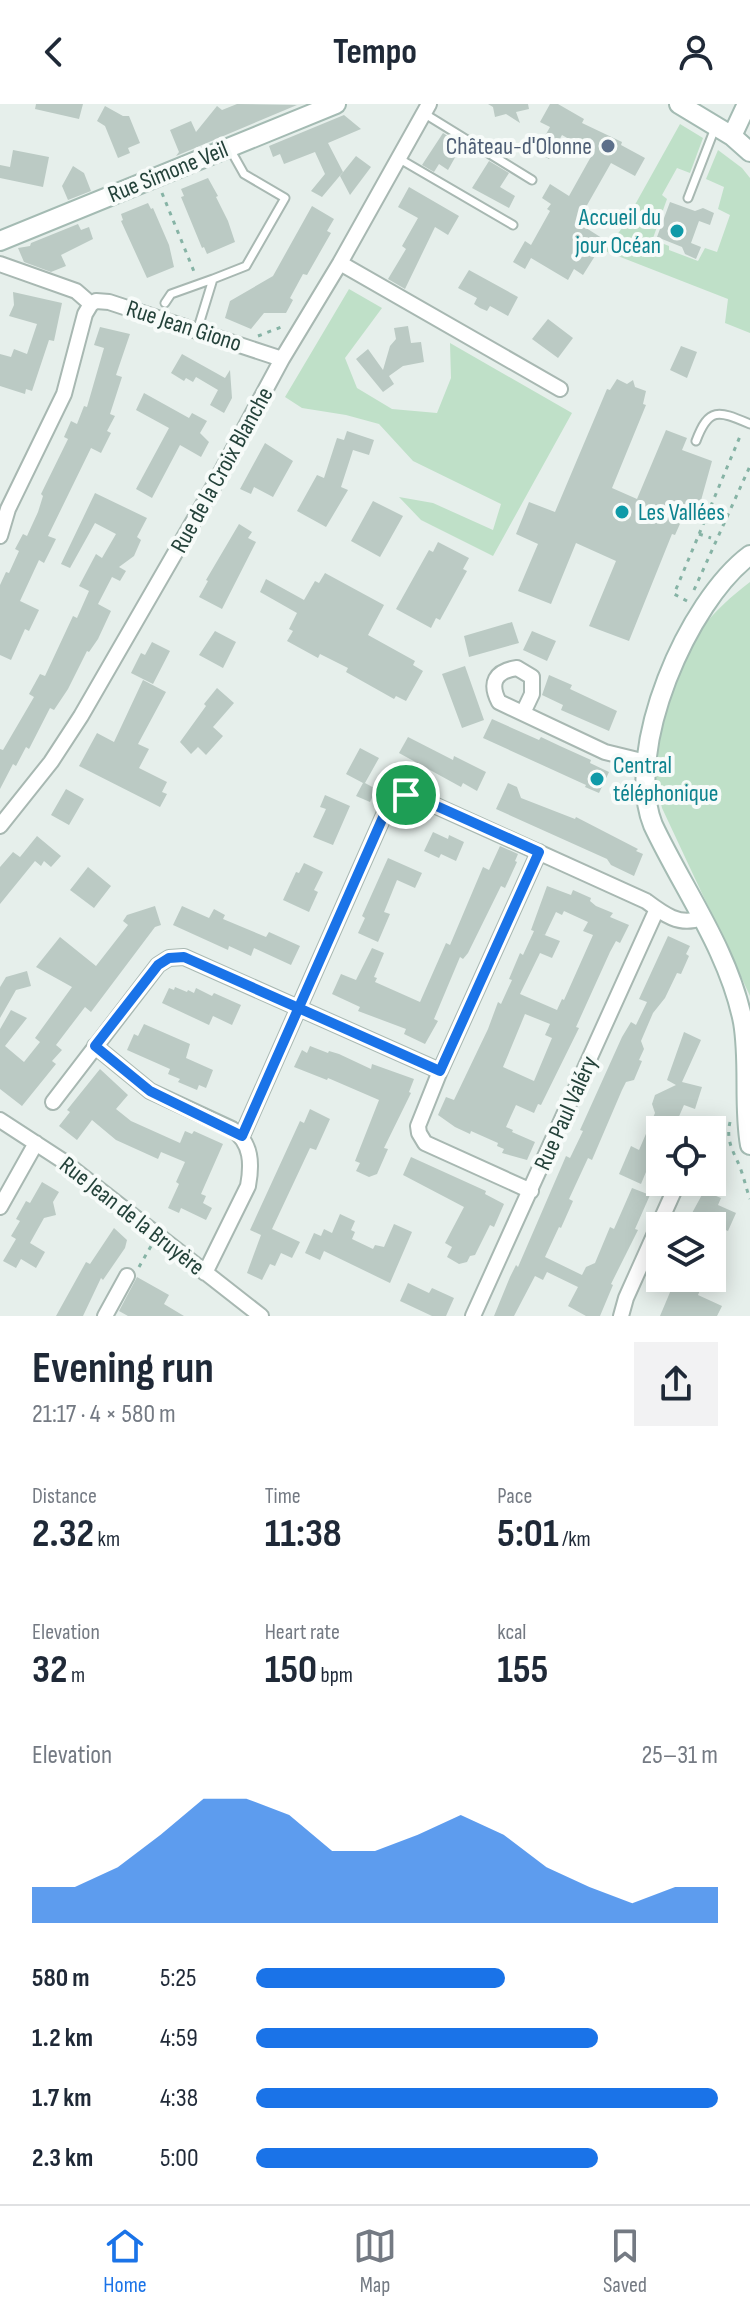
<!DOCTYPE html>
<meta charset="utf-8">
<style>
:root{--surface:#fff;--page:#f2f2f3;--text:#1f2937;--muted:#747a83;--line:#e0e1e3;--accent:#1a73e8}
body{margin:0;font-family:"Sofia Sans Condensed",sans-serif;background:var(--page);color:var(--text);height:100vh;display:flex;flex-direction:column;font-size:30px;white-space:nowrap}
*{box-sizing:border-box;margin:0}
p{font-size:26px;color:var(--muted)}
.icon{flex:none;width:44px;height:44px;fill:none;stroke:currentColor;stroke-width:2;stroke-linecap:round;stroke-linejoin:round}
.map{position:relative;height:1212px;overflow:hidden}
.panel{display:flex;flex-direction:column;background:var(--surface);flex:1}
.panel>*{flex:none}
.controls{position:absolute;left:646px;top:1012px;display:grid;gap:16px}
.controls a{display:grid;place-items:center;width:80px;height:80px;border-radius:0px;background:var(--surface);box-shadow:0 4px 20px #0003;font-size:40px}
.pin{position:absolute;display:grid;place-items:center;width:68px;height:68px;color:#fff;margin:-34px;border:4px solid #fff;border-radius:50%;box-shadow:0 2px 8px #0007}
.round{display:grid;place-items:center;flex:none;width:84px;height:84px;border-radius:0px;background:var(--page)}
.summary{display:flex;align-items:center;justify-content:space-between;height:136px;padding:0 32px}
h1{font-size:44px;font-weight:700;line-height:60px}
.stats{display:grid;grid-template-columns:repeat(3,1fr);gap:12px;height:136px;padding:8px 32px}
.stats div{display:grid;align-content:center}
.stats b{font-size:40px;font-weight:700}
.stats small{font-size:22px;font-weight:400}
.stats p{font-size:22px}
.chart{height:224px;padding:16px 32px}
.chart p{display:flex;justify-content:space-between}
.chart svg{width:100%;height:144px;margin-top:8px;fill:var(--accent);opacity:.7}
ul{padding:0 32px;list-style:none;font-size:26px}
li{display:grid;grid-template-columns:128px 96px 1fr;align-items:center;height:60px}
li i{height:20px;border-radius:10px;background:var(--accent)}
header{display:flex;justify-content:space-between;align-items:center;height:104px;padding:0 32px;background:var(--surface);font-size:36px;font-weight:700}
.tab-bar{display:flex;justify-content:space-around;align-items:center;height:112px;border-top:2px solid var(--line);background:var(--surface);font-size:22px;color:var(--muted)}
.tab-bar a{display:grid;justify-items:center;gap:4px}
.tab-bar .on{color:var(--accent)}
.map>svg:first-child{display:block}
</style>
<header><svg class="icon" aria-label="back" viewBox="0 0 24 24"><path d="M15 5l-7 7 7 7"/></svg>Tempo<svg class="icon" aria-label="person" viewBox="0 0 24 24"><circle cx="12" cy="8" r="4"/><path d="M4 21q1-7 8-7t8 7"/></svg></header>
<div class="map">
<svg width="750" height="1212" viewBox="0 0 750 1212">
<rect width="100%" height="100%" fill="#e6efeb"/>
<path fill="#bfe0c8" d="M680 20 703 34 690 69 677 64 662 91 667 95 648 148 654 149V136L669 142V146L698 157 705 144 717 148 730 111 718 105 724 83 706 75 718 46 742 64 750 74V229L725 219 728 195 605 147 622 124Z
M349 185 382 204 345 254 357 284 392 305 437 309 451 274 450 239 572 309 493 452 421 416 399 393 433 399 493 426 501 400 413 357 379 320 346 311 302 304 285 293Z
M750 478V892L662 704C660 694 656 683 655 673 650 631 677 560 701 526 714 507 732 492 750 478Z"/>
<path fill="#bbcac4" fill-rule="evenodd" d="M36 0H83L79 15 35 5Z
M237 0 297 1 176 52 179 48 170 26 191 17 196 28 217 2 222 6Z
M488 0H528L529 5 516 8 520 19 506 10 495 13 493 3Z
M550 0H558L584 15 582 19 622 38 621 41 645 54 635 72 611 59 582 110 588 114 583 122 605 136 583 171 574 165 568 176 531 154 525 165 513 158 525 137 531 141 550 107 547 105 551 100 542 94 550 80 569 92 593 49 562 31 549 55 536 48 550 23 540 18Z
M105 2 123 12H129L140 39 128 44 130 49 118 54 105 22 97 17Z
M344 11 361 25 328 39 343 68 322 93 311 87 325 70 315 48 284 60 280 50 273 53 269 42Z
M443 29 462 41 448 66 439 60 434 68 422 61Z
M13 46 49 53 43 83 0 74V61L10 63Z
M356 52 371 63 350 91 340 72Z
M489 57 509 69 500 83 515 92 509 104 472 84Z
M73 62 84 69 91 87 68 96 62 82Z
M208 74 218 92 216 93 228 117 235 138 207 150 204 143 202 144 181 93 184 92 181 85Z
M409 83 459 112 448 131 435 123 405 185 388 175 406 145 402 142 418 114 398 103Z
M670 98 695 107 703 104 714 109 710 121 699 117 691 139 701 143 696 155 685 150 682 143 657 133Z
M148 99 151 105 153 104 169 141 174 163 147 174 121 117 123 116 121 110Z
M312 102 334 115 327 127 331 129 307 171 303 170 290 194 293 196 286 209H264L251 225 225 214 230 197 273 172Z
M78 120 81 126 89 123 93 135 61 151 66 162 51 168 24 158 18 144 30 142 31 139Z
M469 166 518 193 508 212 490 202 487 207 480 204 474 200 477 194 458 184Z
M13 188 62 199 54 237 49 236 32 287 26 285 25 290 0 282V250L11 253 14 245 27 250 37 220 9 212 14 201Z
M548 215 573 234 558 254 532 235Z
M408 222 411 239 421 238 424 258 403 262 389 272 394 280 383 288 356 255 368 245 383 266 390 242 396 235 394 224Z
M100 223 130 230 116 271 122 273 110 310 115 312 107 327 111 329 101 349 91 344 48 432 56 435 44 459 39 456 20 497 39 506 29 527 25 525 11 556 0 551V481L6 468 9 469 19 447 15 445 23 430 27 432 38 408 43 392 41 390 68 335 64 333 71 317 77 320 84 302 87 303 104 244 94 241Z
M681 242 697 248 687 274 670 266Z
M182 250 225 274 230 266 232 294 224 309 210 301 218 286 196 273 193 278 186 274 184 277 171 269Z
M617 275 627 280 633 276 635 283 646 287 643 300 646 301 612 384 637 395 666 326 687 334 682 346 712 357 700 400 696 398 693 406 687 404 675 431 672 430 629 537 589 522 616 457 576 439 551 500 518 487 538 440 516 430 529 398 555 408 607 285 610 286Z
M144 289 189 314 192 309 207 317 200 329 209 338 201 353 180 341 152 394 136 385 169 324 136 306Z
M347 327 374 336 369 351 353 346 341 383 348 386 326 423 297 407 317 371 324 374 337 334 344 336Z
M265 339 293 357 273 393 254 383 251 390 240 385Z
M95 389 147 414 137 433 141 436 134 452 119 463 126 467 120 477 112 473 98 500 111 507 98 535 89 548 87 547 68 585 54 606 50 604 29 645 26 643 16 662 13 660 0 685V645L3 646 34 593 29 590 40 570 45 572 73 512 77 514 89 487 79 482 96 450 102 454 116 430 95 419 70 464 61 460Z
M373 397 403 412 380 453 351 437Z
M239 420 252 428 248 434 256 438 222 505 199 493 208 477 206 476Z
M438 438 469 454 463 465 467 467 451 496 440 516 436 514 431 524 396 505 429 446 433 448Z
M325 469 384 501 368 531 415 557 413 561 423 567 406 597 396 592 394 595 346 568 348 564 320 550 318 554 287 537 293 527 289 525 297 509 260 488 266 475 304 496 315 477 319 479Z
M512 518 519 539 469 553 464 532Z
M215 527 236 538 223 564 199 551Z
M532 527 556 537 547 557 523 546Z
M152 538 170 547 153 580 131 569 141 549 145 551Z
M465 562 484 616 462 624 442 570Z
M549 571 572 581 570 585 617 607 609 627 561 606 563 601 542 591Z
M143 576 166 588 138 640 149 645 139 664 167 678 162 688 167 690 160 703 79 662 97 629 114 638Z
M217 584 234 599 213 623 223 632 206 651 198 643 191 650 180 638 206 602 204 600Z
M492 615 539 636 541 633 560 642 591 656 590 659 609 668 599 689 585 683 586 681 483 634Z
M408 633 453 656 454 652 486 668 477 687 463 679 461 683 399 649Z
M360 644 379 654 365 679 376 685 370 698 356 692 363 679 346 670Z
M508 679 517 683 521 694 575 715 576 713 638 745 636 747 643 750 634 772 611 761 607 755 496 705Z
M66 685 84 695 69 721 51 711Z
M325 691 350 702 333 741 313 733 326 705 320 703Z
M433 728 448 735 449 731 464 738 456 757 441 750 439 754 424 747Z
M37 732 61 752 51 763 44 757 41 762 35 757 0 800V763L13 748 20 753Z
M500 742 518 750 515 757 517 758 505 784 501 782 468 849 463 855 460 853 434 915 438 917 425 940 404 930 406 925 358 907 360 903 332 890 341 870 356 876 372 844 384 849 374 873 377 874 375 878 420 898 446 839 450 841 483 763 489 766Z
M388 754 422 769 415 784 397 776 384 808 390 810 378 838 358 829 365 814 362 812Z
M304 759 323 768 314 786 318 788 309 808 283 796 296 768 299 769Z
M88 763 111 782 94 804 70 786Z
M547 782 571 791 573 786 591 794 590 797 596 802 613 809 610 813 629 821 620 839 616 837 610 848 576 923 579 924 541 1001 538 1000 534 1009 516 1001 506 1023 513 1026 512 1028 535 1038 527 1056 502 1049 504 1045 497 1042 498 1039 471 1027 470 1030 455 1023 438 1011 446 993 454 996 488 925 498 898 501 900 512 876 509 875 520 849 523 851 534 827 531 826ZM564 807 588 818 583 827 593 831 564 896 562 895 557 906 520 890 540 849 552 854 560 837 542 830 545 831 556 808 562 811ZM525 910 550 920 545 931 552 934 534 977 503 963Z
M155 802 161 821 155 823 91 908 85 903 56 941 62 946 52 957 56 960 22 1002 0 985V925L11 906 27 914 5 942 24 958 40 938 35 934 72 883 36 863 60 833 96 862 128 821 123 817 127 811Z
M182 802 209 814 214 805 225 811 223 815 266 833 269 828 300 842 291 861 254 844 251 852 229 842 228 846 173 821Z
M668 832 690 842 686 850 689 852 681 870 677 869 665 894 653 909 641 937 644 945 639 956 642 957 634 976 626 978 622 986 592 1056 588 1054 569 1095 573 1097 561 1124 559 1123 545 1153 582 1171 586 1163 595 1159 610 1123 614 1125 632 1084 650 1091 635 1125 638 1126 611 1180 613 1181 600 1212H586L568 1202 578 1183 547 1168 543 1176 535 1172 514 1212H494L510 1173 516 1161 518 1163 566 1052 570 1054 583 1027 580 1026 622 933 631 918 636 921 647 898 639 895Z
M27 867 31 882 16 886 0 914V883L6 873Z
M175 883 187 888 188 886 194 889 196 884 212 892 214 889 241 901 232 921 213 912 209 921 162 899 169 884 174 886Z
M144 920 190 940 186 954 213 966 206 984 199 981 197 986 178 978 180 975 168 970 170 965 127 946 134 930 138 932Z
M684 928 701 936 682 978 702 983 695 1005 684 1001 673 1026H660V1045L656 1044 641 1080 619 1070 631 1042 639 1046 655 1009 652 1000 655 991 676 981 667 976Z
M310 942 328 949 329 947 339 950 371 965 372 960 414 975 409 988 411 989 384 1044 388 1045 377 1070 369 1073 356 1067 360 1059 355 1057 379 996 328 974 327 976 294 963 302 946 307 949Z
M100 965 128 991 116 1005 131 1017 180 1039 185 1027 192 1030 194 1027 223 1040 201 1090 206 1092 203 1099 212 1104 206 1116 181 1104 179 1109 168 1104 179 1080 176 1078 185 1058 161 1048 158 1055 116 1036 92 1016 77 1036 59 1022 70 1008 67 1006Z
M310 1005 330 1015 316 1046 310 1044 272 1125 300 1138 292 1154 281 1149 275 1162 270 1160 262 1176 247 1169 261 1131 250 1126 300 1017 304 1019Z
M411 1053 486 1087 485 1090 504 1100 494 1123 490 1121 475 1151 470 1152 467 1158 459 1160 447 1153 452 1143 445 1139 464 1103 403 1071Z
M42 1078 59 1088 53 1098 56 1111 44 1114 30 1139 45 1148 36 1164 21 1155 16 1164 3 1157 16 1135 11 1132 20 1117 16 1115 26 1097 30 1099Z
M704 1087 721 1094 718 1101 736 1109 728 1127 701 1116 699 1122H685Z
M340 1110 355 1117 351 1126 355 1128 352 1135 373 1145 375 1141 384 1143 394 1120 412 1128 390 1179 324 1147 320 1156 305 1149 314 1129 321 1132 324 1125 332 1129Z
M114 1124 127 1136 125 1144 103 1176 101 1174 83 1212H56L86 1158 90 1160Z
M137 1173 169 1191 164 1200 184 1212H128L119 1207Z
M676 1174H705L698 1191 722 1202 717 1212H660Z
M408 1179 429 1189 432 1184 454 1194 446 1212H432L400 1197Z"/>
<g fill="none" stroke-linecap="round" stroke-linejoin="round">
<g stroke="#a8b8b2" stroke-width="11">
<path id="lane" d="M425 10 532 76
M398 54 513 121
M688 94 715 24
M165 199 171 190 213 175
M197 227 213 175 246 162 285 94 244 70 230 45
M696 337C709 302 719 307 750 320"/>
</g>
<g stroke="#a8b8b2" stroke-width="18">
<path id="street" d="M340 159 560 285
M0 160 76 187 91 200
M91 200 96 197 109 198 282 255
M0 432 8 405 64 290 85 210 91 200
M523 609 532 590V573L517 564C495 567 489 579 499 598L605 648 646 658
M0 722 51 658 81 612 212 385 282 255 340 159 429 0
M95 942 150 987 232 1025C252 1039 252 1060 248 1082L205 1169
M53 998 158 861 169 854 184 853 440 967
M0 1016 63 1057 261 1212
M242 1032 388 702 398 693 412 691 646 797C662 809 680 823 700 814
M531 1087 425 1039 419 1029 418 1022 440 967 539 748
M0 1103 36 1039
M105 1212 127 1172
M473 1212 657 805
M621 1212 626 1194 678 1078"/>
</g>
<g stroke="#a4bbb3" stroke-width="22">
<path id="secondary" d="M679 0 732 32 750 48
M732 32 747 0
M0 137 336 0
M750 451C688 497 623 646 653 721 683 785 729 847 743 918 750 959 743 1001 750 1041"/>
</g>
<path stroke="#86b3a5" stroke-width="3" stroke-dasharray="4 6" stroke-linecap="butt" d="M162 89 195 170
M258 232 284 222
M699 430 711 434
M694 486 750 362
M687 497 674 490 741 330
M730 1018C725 1040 736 1050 742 1069 745 1078 747 1087 750 1095
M139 1163 151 1142"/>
<use href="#lane" stroke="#fff" stroke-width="7"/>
<use href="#street" stroke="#fff" stroke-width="14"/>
<use href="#secondary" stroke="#fff" stroke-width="18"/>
</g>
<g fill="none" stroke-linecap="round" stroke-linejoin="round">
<g stroke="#fff" stroke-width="16">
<path id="route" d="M406 691 398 693 388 702 242 1032 150 987 95 942 158 861 169 854 184 853 440 967 539 748 412 691H406"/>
</g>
<use href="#route" stroke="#1a73e8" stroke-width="10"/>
</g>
<circle fill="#5c6f8a" stroke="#f7fbf9" stroke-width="3" cx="608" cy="42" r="8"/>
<g fill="#0f9aa8" stroke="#f7fbf9" stroke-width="3">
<circle cx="677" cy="127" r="8"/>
<circle cx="622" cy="408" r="8"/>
<circle cx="597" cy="675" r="8"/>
</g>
<g text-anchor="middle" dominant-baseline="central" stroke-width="8" stroke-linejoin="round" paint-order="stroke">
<g font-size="24" fill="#4e5e75" stroke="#f7fbf9" text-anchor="end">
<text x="592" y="42">Château-d'Olonne</text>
</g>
<g font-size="24" fill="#24423a" stroke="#f7fbf9">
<text transform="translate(168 68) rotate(-22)">Rue Simone Veil</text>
<text transform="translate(184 222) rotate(18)">Rue Jean Giono</text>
<text transform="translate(222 366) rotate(-61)">Rue de la Croix Blanche</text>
<text transform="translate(566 1009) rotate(-66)">Rue Paul Valéry</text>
<text transform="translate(132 1112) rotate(38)">Rue Jean de la Bruyère</text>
</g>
<g font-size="24" fill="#0d838f" stroke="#f7fbf9" text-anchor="start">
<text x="661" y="113" text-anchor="end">Accueil du<tspan x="661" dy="28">jour Océan</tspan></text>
<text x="638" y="408">Les Vallées</text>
<text x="613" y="661">Central<tspan x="613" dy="28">téléphonique</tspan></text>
</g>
</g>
</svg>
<div class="controls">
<a><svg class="icon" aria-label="locate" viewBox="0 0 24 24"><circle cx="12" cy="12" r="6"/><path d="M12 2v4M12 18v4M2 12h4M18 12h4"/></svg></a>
<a><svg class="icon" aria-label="layers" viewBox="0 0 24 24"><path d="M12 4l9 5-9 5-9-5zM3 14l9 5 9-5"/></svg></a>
</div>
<div class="pin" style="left:406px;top:691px;background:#1e9e55"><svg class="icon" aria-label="arrive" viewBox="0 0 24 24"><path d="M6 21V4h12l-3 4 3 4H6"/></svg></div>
</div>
<section class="panel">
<div class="summary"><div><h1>Evening run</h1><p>21:17 · 4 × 580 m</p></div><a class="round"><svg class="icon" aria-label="share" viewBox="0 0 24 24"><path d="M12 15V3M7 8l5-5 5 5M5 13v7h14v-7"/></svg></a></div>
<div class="stats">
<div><p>Distance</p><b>2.32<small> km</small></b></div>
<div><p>Time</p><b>11:38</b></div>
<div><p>Pace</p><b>5:01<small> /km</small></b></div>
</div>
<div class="stats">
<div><p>Elevation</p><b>32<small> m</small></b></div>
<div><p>Heart rate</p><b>150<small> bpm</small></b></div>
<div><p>kcal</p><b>155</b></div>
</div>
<div class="chart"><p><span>Elevation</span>25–31 m</p>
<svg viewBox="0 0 160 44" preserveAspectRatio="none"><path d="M0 44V33L10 33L20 27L30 17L40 6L50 6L60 11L70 22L80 22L90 17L100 11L110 17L120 27L130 33L140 38L150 33L160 33V44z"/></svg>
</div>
<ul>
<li><b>580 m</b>5:25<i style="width:54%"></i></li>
<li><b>1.2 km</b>4:59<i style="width:74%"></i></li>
<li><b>1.7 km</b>4:38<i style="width:100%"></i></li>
<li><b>2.3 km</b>5:00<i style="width:74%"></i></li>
</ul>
</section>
<nav class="tab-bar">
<a class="on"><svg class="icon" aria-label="home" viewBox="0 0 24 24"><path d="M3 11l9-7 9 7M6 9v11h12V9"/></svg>Home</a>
<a><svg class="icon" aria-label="map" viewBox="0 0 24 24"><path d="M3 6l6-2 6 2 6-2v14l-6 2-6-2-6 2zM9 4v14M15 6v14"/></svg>Map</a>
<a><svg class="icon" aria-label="saved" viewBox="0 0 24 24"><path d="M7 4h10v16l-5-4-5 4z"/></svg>Saved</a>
</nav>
